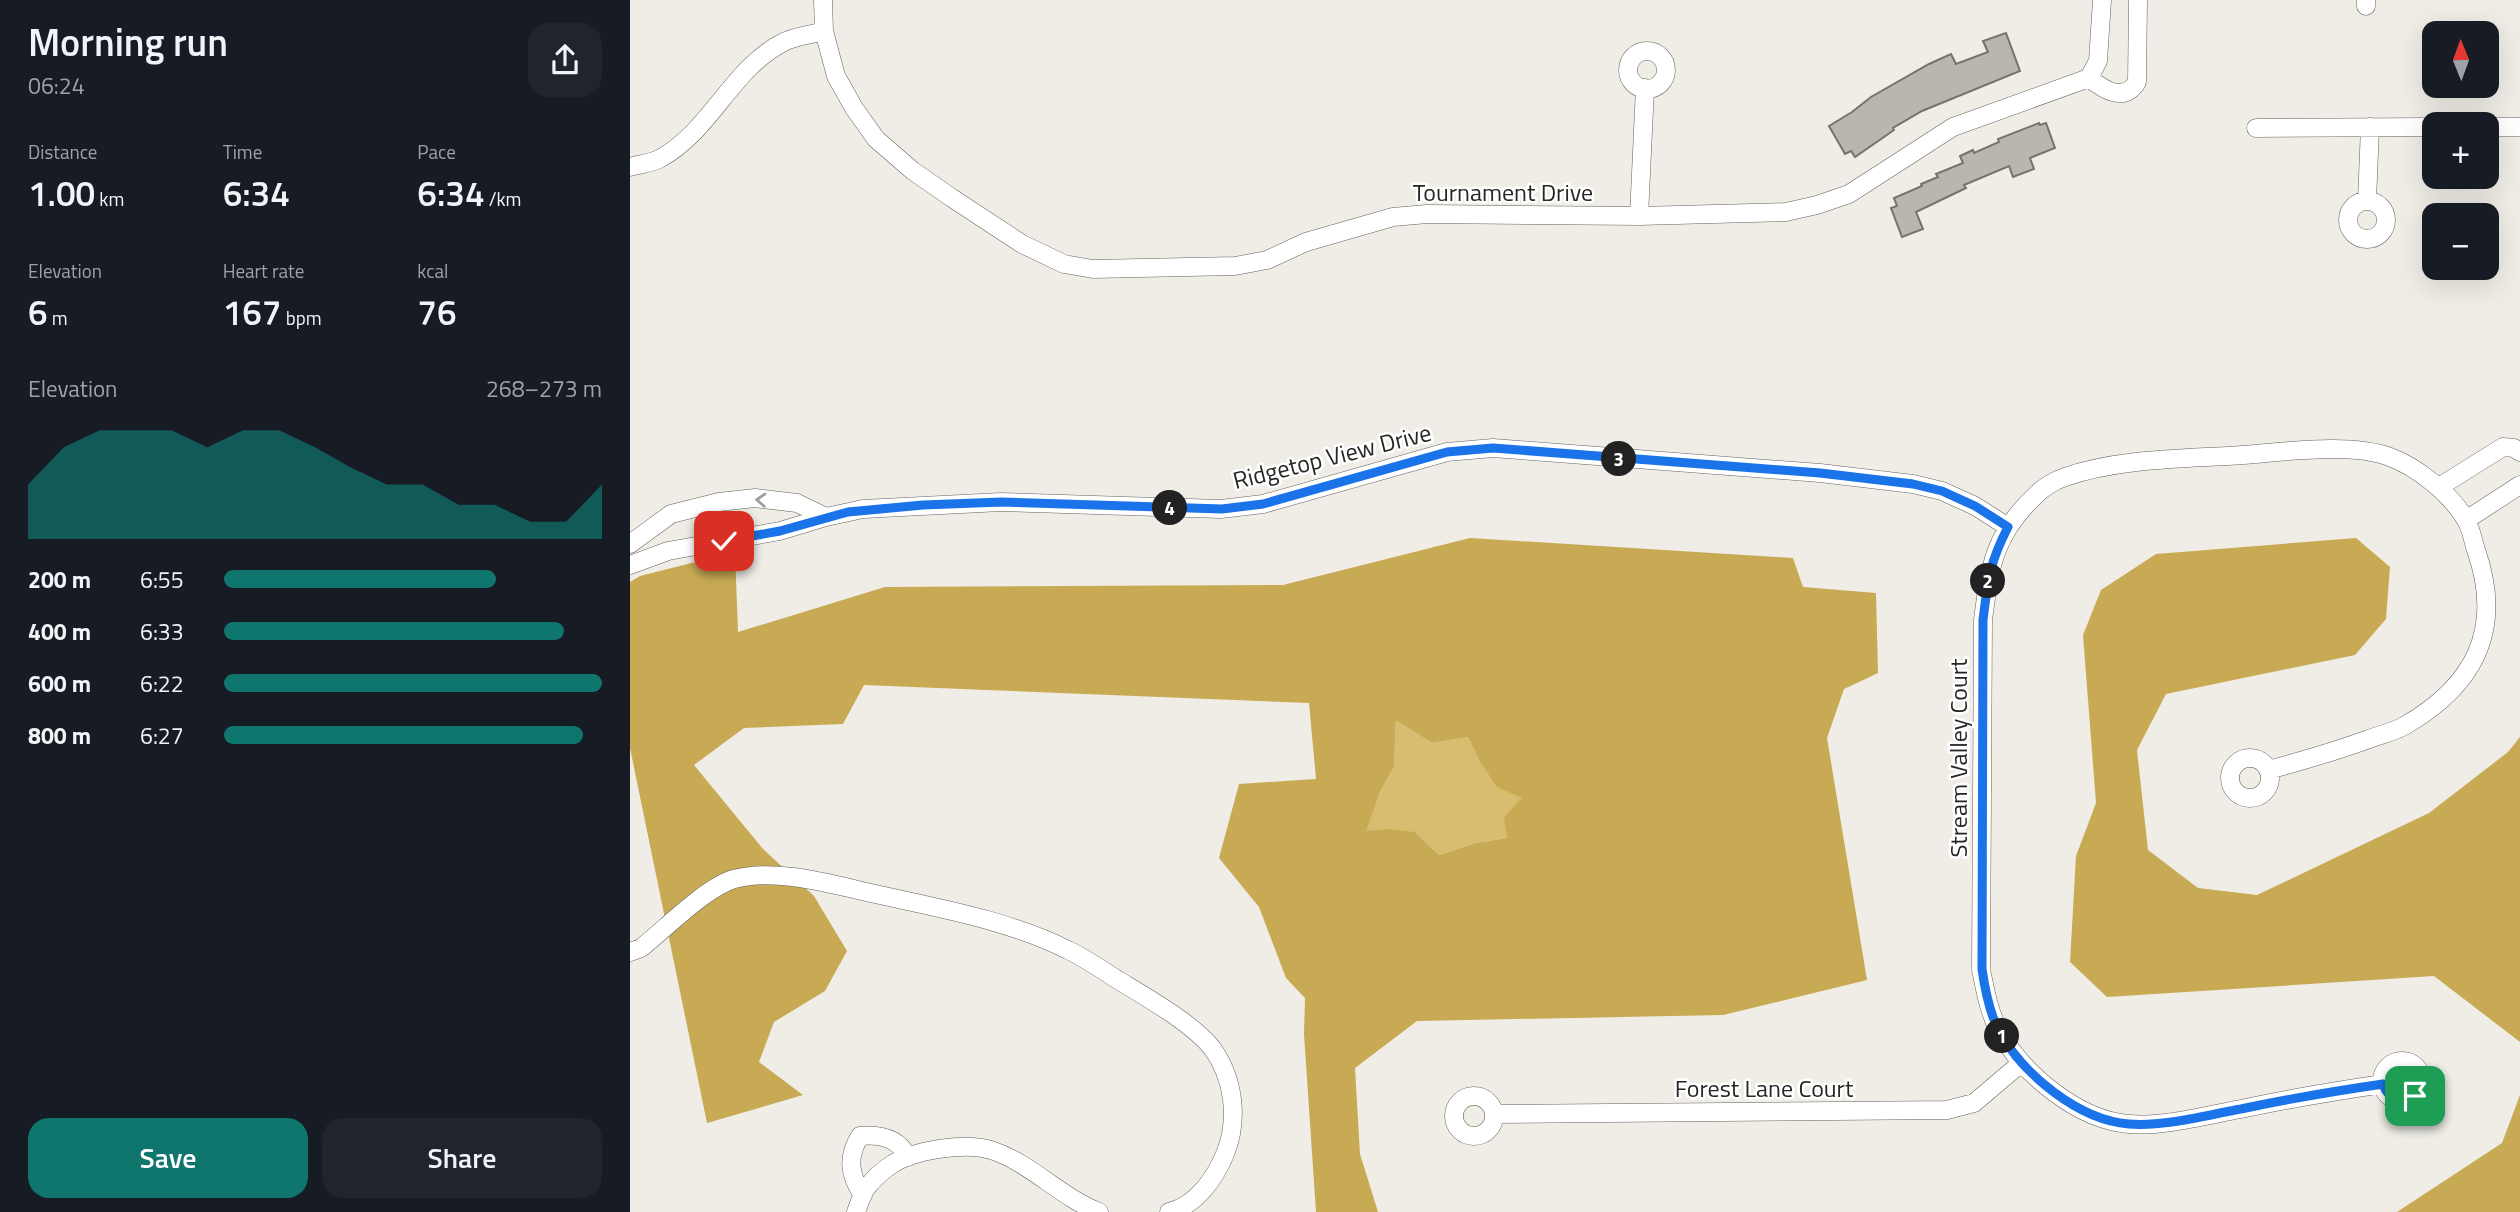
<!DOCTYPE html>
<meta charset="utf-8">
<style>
:root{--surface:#171b24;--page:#20242c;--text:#f1f3f6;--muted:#9ea1a6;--accent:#0f766e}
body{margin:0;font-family:"Titillium Web",sans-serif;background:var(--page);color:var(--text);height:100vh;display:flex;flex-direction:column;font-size:26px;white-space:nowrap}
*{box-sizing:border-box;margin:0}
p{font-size:23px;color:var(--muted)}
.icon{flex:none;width:38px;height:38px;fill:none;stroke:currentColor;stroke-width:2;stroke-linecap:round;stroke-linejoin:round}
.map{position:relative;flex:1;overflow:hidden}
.panel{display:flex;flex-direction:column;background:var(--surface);width:630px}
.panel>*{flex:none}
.needle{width:46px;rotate:359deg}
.controls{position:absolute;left:1792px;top:21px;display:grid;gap:14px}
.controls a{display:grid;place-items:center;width:77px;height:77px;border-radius:14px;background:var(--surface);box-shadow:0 7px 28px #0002;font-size:35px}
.pin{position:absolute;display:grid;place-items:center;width:60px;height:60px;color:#fff;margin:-30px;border-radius:14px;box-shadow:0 4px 10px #0006}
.km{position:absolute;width:35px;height:35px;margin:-18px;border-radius:50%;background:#222;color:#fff;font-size:19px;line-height:35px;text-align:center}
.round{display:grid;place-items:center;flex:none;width:74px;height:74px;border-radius:21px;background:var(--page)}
.summary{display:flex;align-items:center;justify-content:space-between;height:119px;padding:0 28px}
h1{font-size:38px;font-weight:600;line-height:52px}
.figures{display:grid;grid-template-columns:repeat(3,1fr);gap:10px;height:119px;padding:7px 28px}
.figures div{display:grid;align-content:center}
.figures b{font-size:35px;font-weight:600}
.figures small{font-size:19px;font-weight:400}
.figures p{font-size:19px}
.chart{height:196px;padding:14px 28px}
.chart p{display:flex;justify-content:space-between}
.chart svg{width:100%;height:126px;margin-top:7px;fill:var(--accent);opacity:.7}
.cta{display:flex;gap:14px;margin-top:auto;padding:14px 28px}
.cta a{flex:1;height:80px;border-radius:21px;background:var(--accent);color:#fff;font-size:28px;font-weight:600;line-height:80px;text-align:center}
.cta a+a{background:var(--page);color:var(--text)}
ul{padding:0 28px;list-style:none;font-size:23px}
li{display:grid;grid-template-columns:112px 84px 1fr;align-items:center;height:52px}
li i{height:18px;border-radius:9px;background:var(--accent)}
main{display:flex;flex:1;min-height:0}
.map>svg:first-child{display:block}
</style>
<main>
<section class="panel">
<div class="summary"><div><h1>Morning run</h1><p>06:24</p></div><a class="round"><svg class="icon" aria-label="share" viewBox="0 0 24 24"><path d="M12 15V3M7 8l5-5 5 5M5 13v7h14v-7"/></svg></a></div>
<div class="figures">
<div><p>Distance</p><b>1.00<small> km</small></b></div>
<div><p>Time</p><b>6:34</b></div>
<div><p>Pace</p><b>6:34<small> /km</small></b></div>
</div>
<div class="figures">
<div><p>Elevation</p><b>6<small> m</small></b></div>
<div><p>Heart rate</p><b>167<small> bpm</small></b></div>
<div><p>kcal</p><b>76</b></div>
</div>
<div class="chart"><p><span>Elevation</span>268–273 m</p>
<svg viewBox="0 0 160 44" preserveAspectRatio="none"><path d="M0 44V25L10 12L20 6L30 6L40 6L50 12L60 6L70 6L80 12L90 19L100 25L110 25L120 32L130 32L140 38L150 38L160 25V44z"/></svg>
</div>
<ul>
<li><b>200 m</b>6:55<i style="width:72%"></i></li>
<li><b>400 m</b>6:33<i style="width:90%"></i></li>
<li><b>600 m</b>6:22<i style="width:100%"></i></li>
<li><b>800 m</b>6:27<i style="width:95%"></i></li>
</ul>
<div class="cta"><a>Save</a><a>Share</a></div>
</section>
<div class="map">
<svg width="1890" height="1212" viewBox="0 0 1890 1212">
<rect width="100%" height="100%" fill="#efede6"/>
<path fill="#d8bd70" d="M766 719 802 743 838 737 849 760 892 798 877 838 846 843 809 855 785 832 735 831 750 792 764 767Z"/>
<path fill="#c8aa54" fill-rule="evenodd" d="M840 538 1163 558 1173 587 1246 593 1248 673 1214 689 1197 738 1237 980 1093 1015 787 1021 725 1068 730 1154 748 1212H686L674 1034 675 998 656 978 629 907 589 858 609 784 686 779 679 703 234 685 213 724 114 728 64 765 133 849 184 896 217 951 195 991 144 1022 129 1062 173 1095 77 1123 0 748V582L10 576 105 552 108 632 255 587 653 585ZM766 720 802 743 838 737 849 760 867 787 892 798 874 817 877 838 846 843 809 855 785 832 759 829 736 831 750 792 764 767Z
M1726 538 1760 567 1756 619 1725 655 1536 694 1507 750 1518 850 1568 888 1627 895 1799 813 1878 752 1890 737V1042L1804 976 1477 997 1440 962 1446 856 1466 803 1453 635 1471 590 1526 554Z
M1890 1095V1212H1767L1872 1143Z"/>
<path fill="#b9b6b0" stroke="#75736d" stroke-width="2" d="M1376 33 1390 71 1292 111 1263 128 1264 130 1225 157 1221 151 1215 154 1199 126 1222 112 1241 97 1299 64 1321 54 1326 64 1358 52 1353 41Z
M1409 123 1410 125 1416 123 1425 148 1400 158 1404 169 1383 177 1379 166 1334 185 1336 188 1286 212 1293 229 1272 237 1261 208 1267 206 1264 198 1292 186 1291 184 1308 177 1306 174 1333 163 1330 156 1343 150 1344 153 1369 142 1368 139Z"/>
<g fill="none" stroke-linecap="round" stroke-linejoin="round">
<g stroke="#65625d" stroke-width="19">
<path id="minor" d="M193 0 194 31 206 76 224 108 246 139 283 171 322 198 392 244 434 264 463 269 605 266 637 260 676 242 763 217 797 214 1009 216 1156 212 1187 205 1219 194 1323 127 1459 78 1468 61 1472 0
M1736 0V6
M998 70a19 19 0 1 1 38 0a19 19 0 1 1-38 0Z
M1459 78C1474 90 1494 103 1507 82L1508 0
M1857 127H1890
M1626 128 1804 127
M0 167C10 164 23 163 31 158 81 130 102 69 152 43 164 36 181 35 194 31
M1737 201 1740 127
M1718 220a19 19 0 1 1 38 0a19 19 0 1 1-38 0Z
M1009 216 1015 88
M1809 487 1873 447 1884 448 1890 452
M1836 520 1890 485
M0 544 41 514 89 502 125 498 167 503 196 517
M0 565 38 551 150 531 196 517 233 509 371 502 591 509 633 504 817 452 863 448 1190 473 1283 484 1312 491 1345 506 1378 527
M1600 778a20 20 0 1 1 40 0a20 20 0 1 1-40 0Z
M1638 770C1672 761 1706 751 1739 739 1750 735 1763 732 1774 726 1844 686 1874 630 1846 550 1843 541 1841 528 1836 520 1821 494 1787 467 1760 457 1721 442 1654 452 1613 455 1555 459 1490 458 1435 477 1426 480 1414 487 1408 493 1364 533 1360 565 1353 620L1351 969C1355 990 1359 1012 1369 1031 1393 1074 1448 1120 1499 1124 1534 1127 1577 1115 1611 1109 1658 1099 1705 1091 1753 1084
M0 952 11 948C35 929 76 887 104 879 148 867 207 886 250 895 313 909 380 921 438 950 455 958 472 970 488 980 516 997 562 1023 582 1048 604 1078 609 1120 595 1154 585 1178 567 1205 539 1212
M1752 1081a20 20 0 1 1 40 0a20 20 0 1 1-40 0Z
M824 1116a20 20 0 1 1 40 0a20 20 0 1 1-40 0Z
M864 1114 1317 1110 1344 1103 1390 1064
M233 1195C219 1175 217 1157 230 1136 251 1134 268 1138 278 1157
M226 1212C229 1204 232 1194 237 1187 243 1180 253 1170 261 1165 283 1150 335 1142 361 1150 401 1163 430 1197 469 1212"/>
</g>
<use href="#minor" stroke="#fff" stroke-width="18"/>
</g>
<defs><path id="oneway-chevron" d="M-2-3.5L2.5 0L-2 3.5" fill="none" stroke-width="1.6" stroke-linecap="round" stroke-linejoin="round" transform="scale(1.75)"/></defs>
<use stroke="#9d9d9c" href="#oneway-chevron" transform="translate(131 500) rotate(-177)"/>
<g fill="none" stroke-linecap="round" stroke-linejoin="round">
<g stroke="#fff" stroke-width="14">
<path id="route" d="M94 541 150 531 218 512 293 505 372 502 592 509 633 504 817 452 863 448 1190 473 1283 484 1312 491 1345 506 1378 527C1359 564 1358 580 1353 620L1352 969C1355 990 1359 1012 1369 1031 1393 1074 1448 1120 1499 1124 1534 1127 1577 1115 1611 1109 1658 1099 1705 1091 1753 1084 1758 1099 1771 1104 1785 1096"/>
</g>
<use href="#route" stroke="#1a73e8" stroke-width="9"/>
</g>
<g text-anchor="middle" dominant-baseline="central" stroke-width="5" stroke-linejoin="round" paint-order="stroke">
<g font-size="24" fill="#262623" stroke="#fff">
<text x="873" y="192">Tournament Drive</text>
<text transform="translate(702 456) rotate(-14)">Ridgetop View Drive</text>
<text transform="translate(1328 758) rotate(-90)">Stream Valley Court</text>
<text x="1134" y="1088">Forest Lane Court</text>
</g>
</g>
</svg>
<div class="controls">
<a><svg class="needle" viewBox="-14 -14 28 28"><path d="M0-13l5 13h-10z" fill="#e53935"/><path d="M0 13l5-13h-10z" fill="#9ea1a6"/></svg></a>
<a>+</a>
<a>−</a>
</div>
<div class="pin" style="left:1785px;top:1096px;background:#1e9e55"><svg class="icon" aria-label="arrive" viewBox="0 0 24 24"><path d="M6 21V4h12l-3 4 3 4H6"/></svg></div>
<div class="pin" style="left:94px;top:541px;background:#d93025"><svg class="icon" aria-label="check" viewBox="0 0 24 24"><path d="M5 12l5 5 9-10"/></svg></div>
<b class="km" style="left:1372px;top:1036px">1</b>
<b class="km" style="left:1358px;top:581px">2</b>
<b class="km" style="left:989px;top:459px">3</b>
<b class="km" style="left:540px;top:508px">4</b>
</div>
</main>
